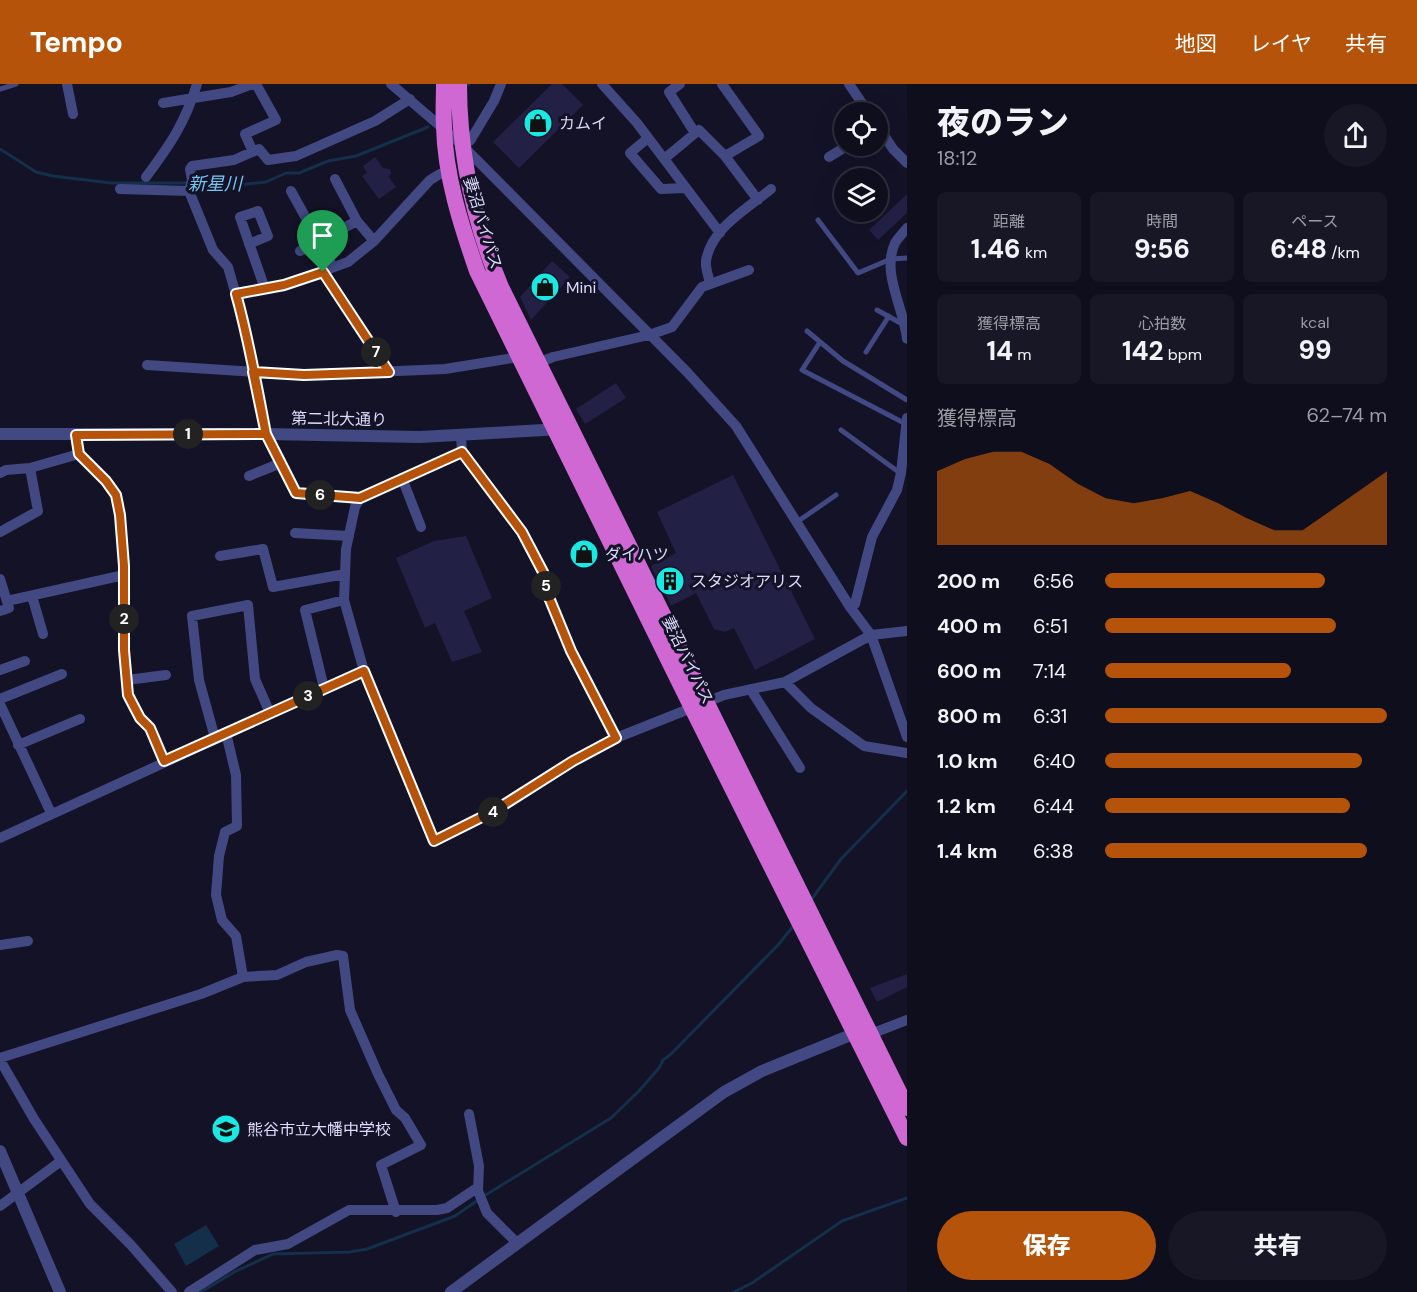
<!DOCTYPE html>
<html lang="ja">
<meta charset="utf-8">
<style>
:root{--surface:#0e0e1d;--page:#171726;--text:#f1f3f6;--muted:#9b9ca4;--line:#2e2e3b;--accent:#b45309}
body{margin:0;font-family:"DM Sans","Noto Sans JP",sans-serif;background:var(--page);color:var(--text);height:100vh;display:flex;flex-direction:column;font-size:22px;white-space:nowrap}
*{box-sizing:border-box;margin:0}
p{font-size:20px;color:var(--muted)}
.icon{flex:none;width:33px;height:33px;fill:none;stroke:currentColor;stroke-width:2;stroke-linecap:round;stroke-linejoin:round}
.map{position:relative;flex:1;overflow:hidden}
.side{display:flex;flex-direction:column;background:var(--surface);width:510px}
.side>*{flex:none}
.controls{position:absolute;left:834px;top:18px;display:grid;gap:12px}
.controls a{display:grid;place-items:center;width:54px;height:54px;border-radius:50%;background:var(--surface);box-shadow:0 6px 24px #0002,0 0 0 2px var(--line);font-size:30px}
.pin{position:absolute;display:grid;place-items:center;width:51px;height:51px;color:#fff;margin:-62px -26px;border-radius:50% 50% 50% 0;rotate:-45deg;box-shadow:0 0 6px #0007}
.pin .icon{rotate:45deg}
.km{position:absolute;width:30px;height:30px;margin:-15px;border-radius:50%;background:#222;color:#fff;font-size:16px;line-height:30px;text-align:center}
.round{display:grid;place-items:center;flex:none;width:63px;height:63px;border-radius:32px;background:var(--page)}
.headline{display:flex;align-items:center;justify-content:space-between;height:102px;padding:0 30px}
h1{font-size:33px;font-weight:800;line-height:45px}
.figures{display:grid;grid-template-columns:repeat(3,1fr);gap:9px;height:102px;padding:6px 30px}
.figures div{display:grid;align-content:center;border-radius:9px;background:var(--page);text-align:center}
.figures b{font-size:26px;font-weight:800}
.figures small{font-size:16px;font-weight:400}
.figures p{font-size:16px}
.chart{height:168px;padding:12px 30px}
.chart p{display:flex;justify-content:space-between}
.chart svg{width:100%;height:108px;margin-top:6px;fill:var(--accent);opacity:.7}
.button{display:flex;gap:12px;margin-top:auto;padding:12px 30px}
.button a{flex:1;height:69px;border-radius:36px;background:var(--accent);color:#fff;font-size:24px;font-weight:800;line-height:69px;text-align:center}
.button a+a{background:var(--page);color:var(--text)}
ul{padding:0 30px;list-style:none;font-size:20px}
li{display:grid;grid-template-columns:96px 72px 1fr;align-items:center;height:45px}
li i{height:15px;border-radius:8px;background:var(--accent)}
header{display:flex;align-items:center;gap:36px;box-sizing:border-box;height:84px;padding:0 30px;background:var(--accent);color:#fff}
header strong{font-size:28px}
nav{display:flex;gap:33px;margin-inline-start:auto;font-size:21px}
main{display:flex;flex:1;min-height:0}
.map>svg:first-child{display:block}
</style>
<header>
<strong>Tempo</strong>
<nav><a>地図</a><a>レイヤ</a><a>共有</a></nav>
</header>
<main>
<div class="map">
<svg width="907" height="1208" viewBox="0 0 907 1208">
<rect width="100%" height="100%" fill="#131227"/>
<path fill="#142f49" d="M206 1141 219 1162 186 1182 174 1160Z"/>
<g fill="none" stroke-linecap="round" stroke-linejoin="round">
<path stroke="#142f49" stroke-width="3" d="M468 1 469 0
M0 65 36 88 53 92 111 99H188
M194 100 239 101 266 98 286 89H299L328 77 356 72 428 43
M811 816 841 775 907 707
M484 1112 611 1034 639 1007 659 984 663 976 671 970 778 861 794 841
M201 1208 236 1187 273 1170 350 1168 367 1165 455 1132 478 1116
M734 1208 752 1199 842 1137 907 1114"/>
</g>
<path fill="#232046" d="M552 0H562L583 21 519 84 493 58Z
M375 73 383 84 390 85 391 89 389 93 396 103 379 115 362 92 367 89 363 82Z
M907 110V129L878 156 869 146Z
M552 177 570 193 531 236 520 213Z
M616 299 626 314 585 340 576 325Z
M733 391 815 555 755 586 734 544 725 548 714 545 696 509 671 522 651 482 676 469 657 428Z
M466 452 492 514 464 527 482 568 452 578 435 539 425 544 396 474 434 457Z
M907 890V903L877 918 870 904Z"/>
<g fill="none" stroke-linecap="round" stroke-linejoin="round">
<path stroke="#424881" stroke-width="5" d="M0 5 16 0
M818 136 858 189 891 175 907 174
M877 226 904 241
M807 247 843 277 907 316
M820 258 802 286 906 340
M866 268 889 232
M841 346 900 389
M797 438 836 411"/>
<path stroke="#424881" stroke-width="10" d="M67 0 73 30
M391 0 461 60 687 288 736 342 850 523 871 551 907 653
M602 0 637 39 720 149
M680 0 669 8 695 49
M722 0 759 52 725 72
M849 0 868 28
M163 19 231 8 252 0
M878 42 893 65 907 79
M648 54 630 69 661 105 685 104
M461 60 470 57 494 17 501 0
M253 68 245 50 276 36 256 0
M829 73 847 62
M664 75 699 46 725 72 758 116
M146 93C170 61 185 39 197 0
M335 95 357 137 374 157
M120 105 189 107 213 166 228 183 244 239 266 350 296 409 360 414
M189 107 192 96 190 85 192 82 234 76 259 65 268 76 296 72 375 37 410 15
M291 107 333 183
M907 144C903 149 898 154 895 159 881 189 904 224 907 255
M249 160 268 152 258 127 240 133 265 205
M300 167 357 137
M323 188 389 288
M710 200C709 193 705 184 706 177 711 144 747 125 771 105
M236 210 284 201 348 178 374 157 430 96 440 90 450 88
M538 279 553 273 649 251 672 243 702 203 749 186
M147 281 304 291 445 285 519 273
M77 351 79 370 106 397 116 411 120 431 124 482V566L128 611 140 634 150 644 164 677
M461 351 462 368 522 448 542 488 548 511 571 567 616 654
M462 368 360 414 355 423 346 465 344 516 364 587 434 757 494 727 573 677 616 654 724 611 785 598 871 551 907 547
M0 389 6 386 30 384 79 370
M249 392 281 379
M402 394 421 443
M0 448 38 427 30 384
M295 449 349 452
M220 472 263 465 273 503 345 490
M0 495 9 524 0 527
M32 512 43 550
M7 517 124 491
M850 523 855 520 872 453 897 406 901 389 907 334
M0 586 25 577
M127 596 166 591
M785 598 811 624 864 662 907 669
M324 604 305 526 344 516
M751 606 800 684
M0 615 62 590
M0 620 51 729
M226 649 236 691 237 742 225 748 219 772 216 811 222 836 236 852 243 893
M215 654 199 596 192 532 248 521 255 595 270 629
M18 661 80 635
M0 754 364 587
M0 861 28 857
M867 944 876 948 907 936
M0 974 201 910 243 893 277 891 306 878 337 871 343 872 350 926 378 990 396 1026 405 1034 421 1061 381 1081 396 1128
M0 976 34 1035 90 1120 131 1161 172 1208
M469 1030 479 1082 478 1107 487 1129 516 1158
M0 1122 61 1077
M189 1208 255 1166 288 1160 349 1126H437L447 1124 477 1104"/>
<path stroke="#424881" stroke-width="12" d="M0 350H266L420 353 562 345
M0 1067 60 1208
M451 1208 724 1008 762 987 863 946"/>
<path stroke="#d068d4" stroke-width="16" d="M444 0C444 14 443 28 444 42 445 92 461 141 477 187L692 624 907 1054
M459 0C459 71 474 138 501 203L907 1024"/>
</g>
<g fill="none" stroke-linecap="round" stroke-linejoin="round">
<g stroke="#fff" stroke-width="12">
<path id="route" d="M323 188 284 201 236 210C249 256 257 303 266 350L76 351 79 370 106 397 116 411 120 431 124 482V566L128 611 140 634 150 644 164 677 364 587 434 757 494 727 573 677 616 654 571 567 548 511 543 488 522 448 462 368 360 414 296 409 266 350 264 341 253 288 304 291 389 288 323 188"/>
</g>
<use href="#route" stroke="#b45309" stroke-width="8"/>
</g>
<defs>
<g id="shop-disc" transform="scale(1.5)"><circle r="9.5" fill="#1ae9e3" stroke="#131227"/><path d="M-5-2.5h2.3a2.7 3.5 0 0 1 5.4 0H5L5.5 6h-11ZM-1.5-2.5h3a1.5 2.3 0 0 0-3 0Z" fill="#111"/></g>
<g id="building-disc" transform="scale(1.5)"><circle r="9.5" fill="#1ae9e3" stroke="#131227"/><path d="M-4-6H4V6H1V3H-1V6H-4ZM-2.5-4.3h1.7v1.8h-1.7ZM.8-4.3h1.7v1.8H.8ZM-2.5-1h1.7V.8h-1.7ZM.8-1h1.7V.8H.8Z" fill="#111"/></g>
<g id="school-disc" transform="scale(1.5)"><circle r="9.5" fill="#1ae9e3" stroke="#131227"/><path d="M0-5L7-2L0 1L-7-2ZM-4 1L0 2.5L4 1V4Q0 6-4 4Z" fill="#111"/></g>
</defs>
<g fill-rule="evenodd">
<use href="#shop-disc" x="538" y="39"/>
<use href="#shop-disc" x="545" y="203"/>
<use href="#shop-disc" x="584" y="470"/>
<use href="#building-disc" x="670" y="497"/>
<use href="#school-disc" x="226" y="1045"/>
</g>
<g text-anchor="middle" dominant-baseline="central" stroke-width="6" stroke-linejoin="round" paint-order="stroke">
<g font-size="16" fill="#dbdcfc" stroke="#131227" text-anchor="start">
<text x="559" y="39">カムイ</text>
<text x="566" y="203">Mini</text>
<text x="605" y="470">ダイハツ</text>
<text x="691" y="497">スタジオアリス</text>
<text x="247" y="1045">熊谷市立大幡中学校</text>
</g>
<g font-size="16" fill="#dbdcfc" stroke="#131227">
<text transform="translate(483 139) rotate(73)">妻沼バイパス</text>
<text transform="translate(339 335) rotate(1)">第二北大通り</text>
<text transform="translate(688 576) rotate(64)">妻沼バイパス</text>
</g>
<g font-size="18" font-style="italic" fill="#74c7f1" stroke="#131227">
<text x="215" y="100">新星川</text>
</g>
</g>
</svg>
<div class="controls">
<a><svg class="icon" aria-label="locate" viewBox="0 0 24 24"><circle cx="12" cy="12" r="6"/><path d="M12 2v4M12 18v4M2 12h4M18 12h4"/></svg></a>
<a><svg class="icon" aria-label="layers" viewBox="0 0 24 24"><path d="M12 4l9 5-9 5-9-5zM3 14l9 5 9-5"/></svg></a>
</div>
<div class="pin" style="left:323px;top:188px;background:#1e9e55"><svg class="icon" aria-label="arrive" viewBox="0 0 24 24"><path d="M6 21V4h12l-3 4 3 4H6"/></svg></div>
<b class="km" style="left:188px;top:350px">1</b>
<b class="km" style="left:124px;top:535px">2</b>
<b class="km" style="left:308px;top:612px">3</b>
<b class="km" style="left:493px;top:728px">4</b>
<b class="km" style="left:546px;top:502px">5</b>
<b class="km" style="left:320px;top:411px">6</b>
<b class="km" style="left:376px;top:268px">7</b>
</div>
<section class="side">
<div class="headline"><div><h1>夜のラン</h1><p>18:12</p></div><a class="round"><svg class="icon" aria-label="share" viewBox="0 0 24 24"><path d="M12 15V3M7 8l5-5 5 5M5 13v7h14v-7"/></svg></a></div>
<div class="figures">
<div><p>距離</p><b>1.46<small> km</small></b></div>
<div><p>時間</p><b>9:56</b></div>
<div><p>ペース</p><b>6:48<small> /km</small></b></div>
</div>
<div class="figures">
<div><p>獲得標高</p><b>14<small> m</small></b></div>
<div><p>心拍数</p><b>142<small> bpm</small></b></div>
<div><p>kcal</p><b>99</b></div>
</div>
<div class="chart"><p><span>獲得標高</span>62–74 m</p>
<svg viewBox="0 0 160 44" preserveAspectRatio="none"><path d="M0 44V14L10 9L20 6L30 6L40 11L50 19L60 25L70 27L80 25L90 22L100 27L110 33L120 38L130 38L140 30L150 22L160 14V44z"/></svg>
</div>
<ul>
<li><b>200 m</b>6:56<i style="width:78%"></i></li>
<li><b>400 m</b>6:51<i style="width:82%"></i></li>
<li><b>600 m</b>7:14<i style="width:66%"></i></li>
<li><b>800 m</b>6:31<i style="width:100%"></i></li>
<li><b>1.0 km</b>6:40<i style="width:91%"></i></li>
<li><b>1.2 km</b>6:44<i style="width:87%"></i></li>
<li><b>1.4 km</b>6:38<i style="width:93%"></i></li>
</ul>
<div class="button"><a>保存</a><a>共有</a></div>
</section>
</main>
